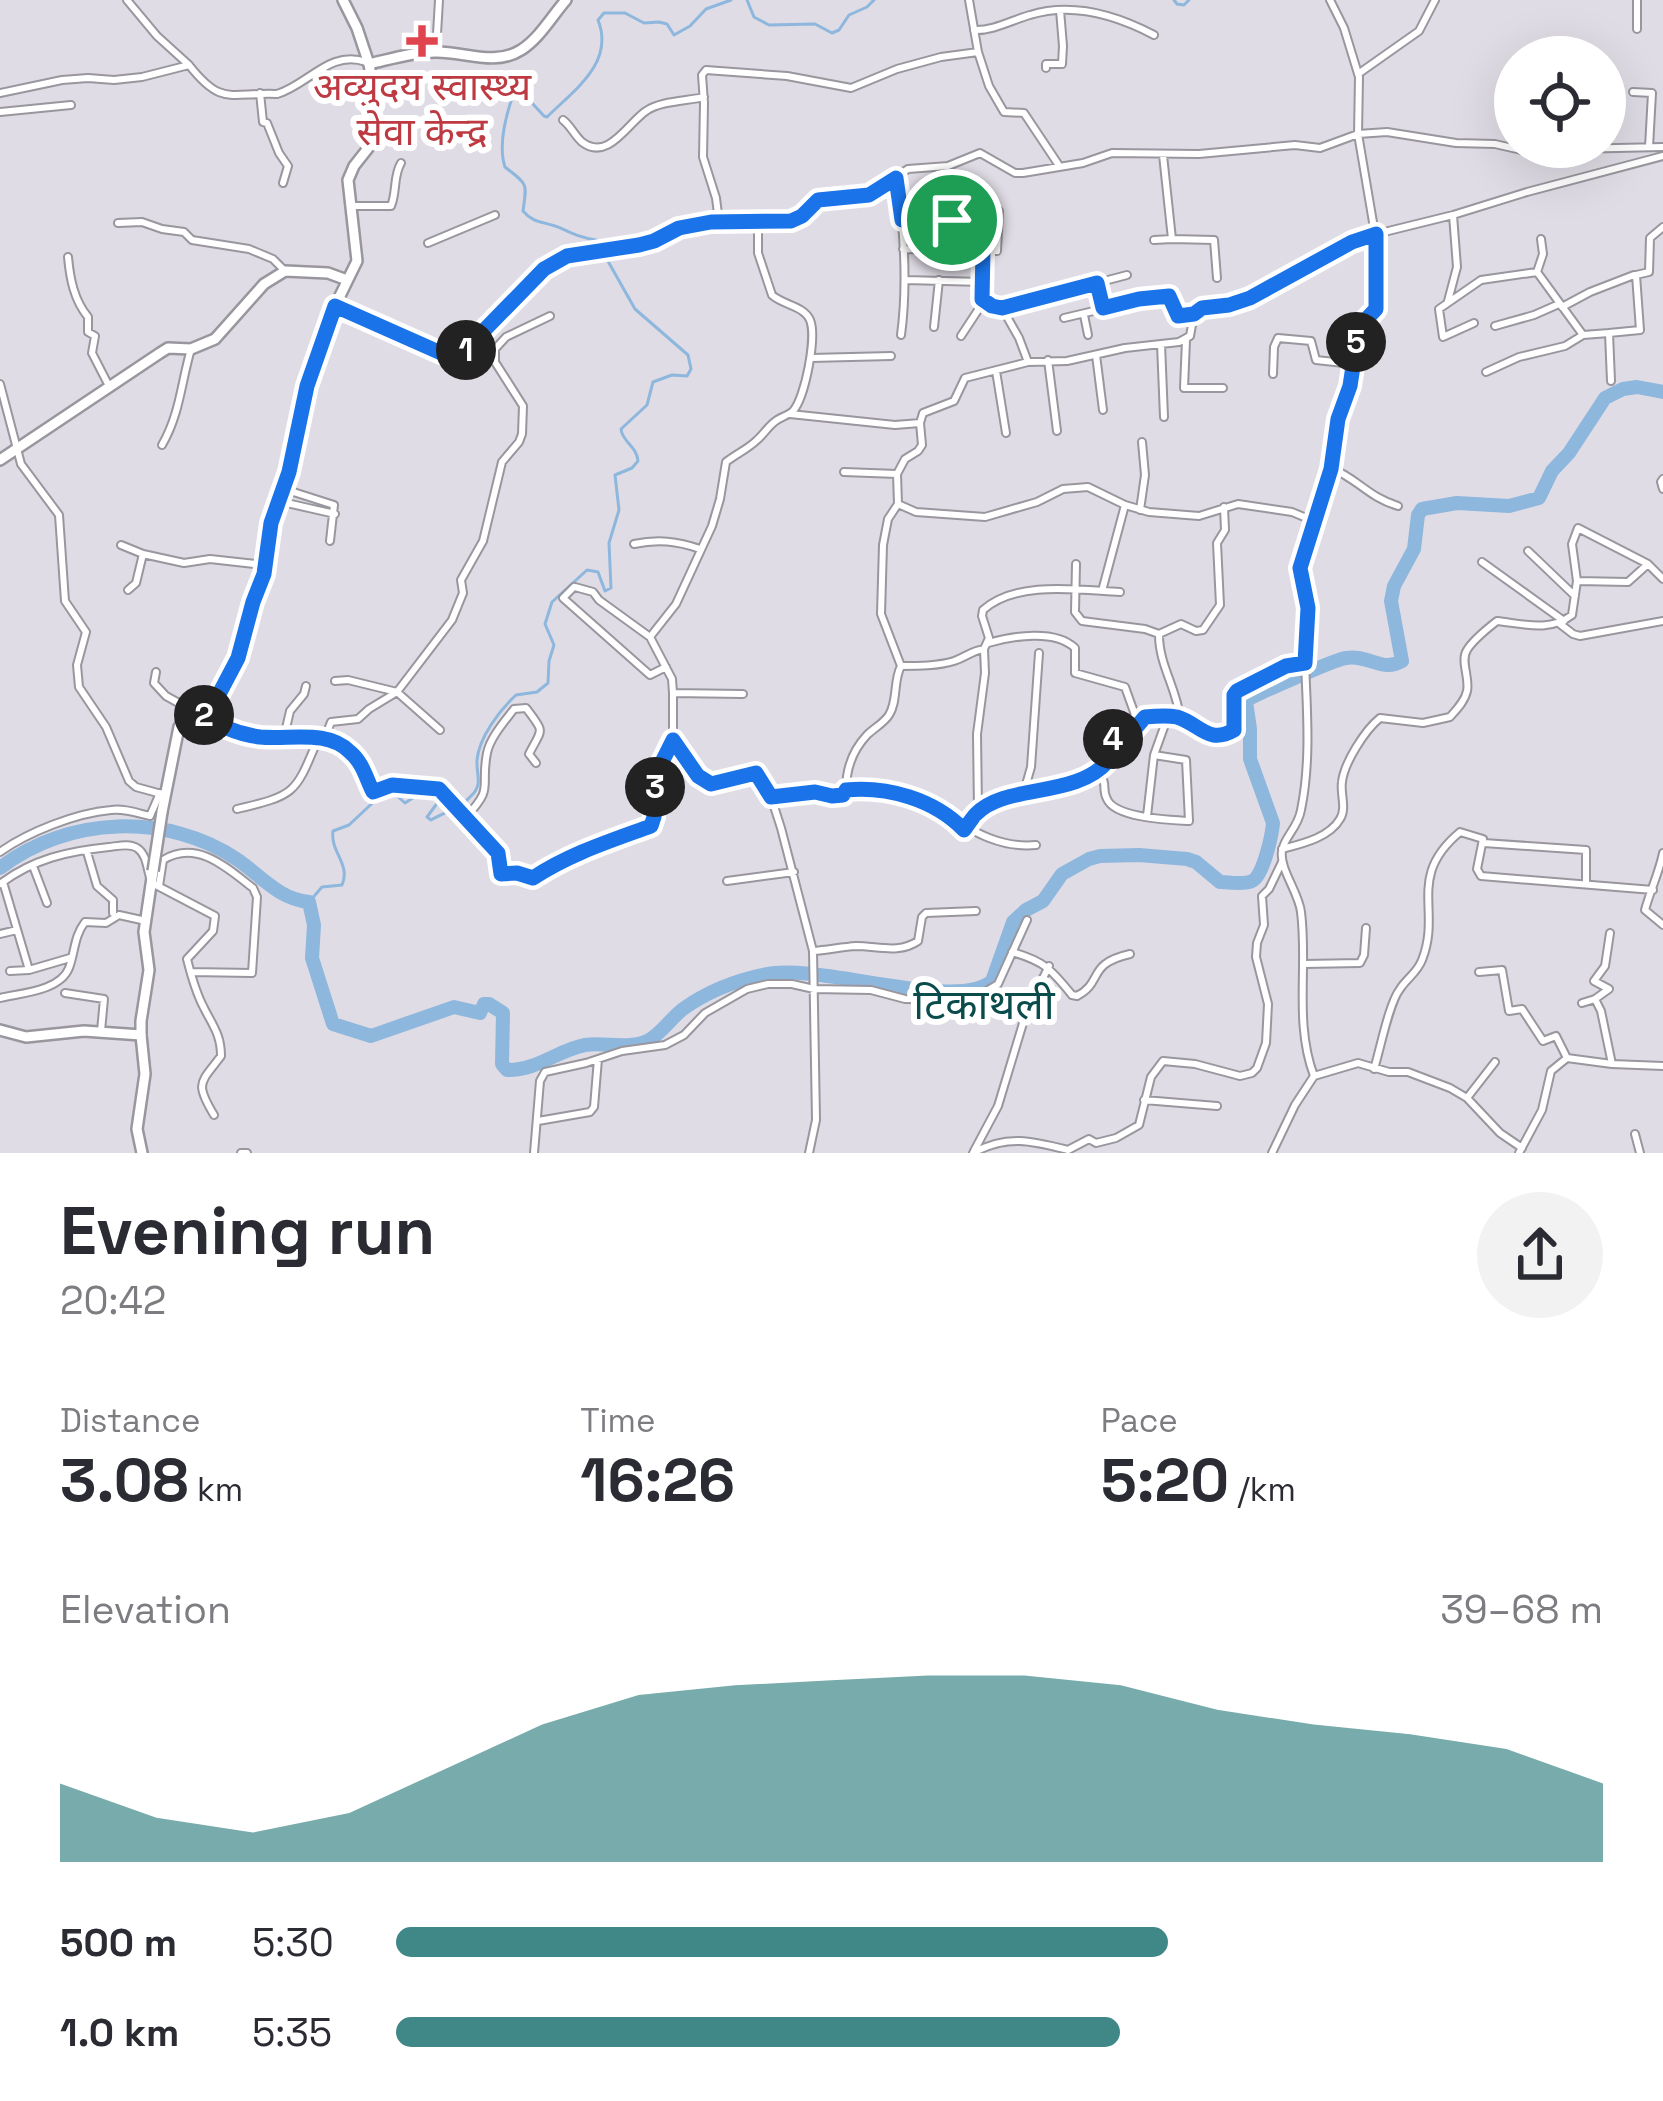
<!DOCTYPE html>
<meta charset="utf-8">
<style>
:root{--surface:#fff;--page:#f2f2f3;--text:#2b2b33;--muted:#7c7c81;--accent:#408888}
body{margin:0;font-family:"Space Grotesk","Noto Sans Devanagari",sans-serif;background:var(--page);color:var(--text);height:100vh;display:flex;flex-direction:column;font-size:45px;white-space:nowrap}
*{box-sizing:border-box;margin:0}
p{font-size:39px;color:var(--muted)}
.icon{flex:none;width:66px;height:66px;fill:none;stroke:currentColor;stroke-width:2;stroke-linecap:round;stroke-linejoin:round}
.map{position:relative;height:1153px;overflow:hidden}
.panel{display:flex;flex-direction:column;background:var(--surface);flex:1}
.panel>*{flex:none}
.buttons{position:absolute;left:1494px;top:36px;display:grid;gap:24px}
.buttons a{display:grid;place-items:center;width:132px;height:132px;border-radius:50%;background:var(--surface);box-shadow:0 12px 48px #0002;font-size:60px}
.pin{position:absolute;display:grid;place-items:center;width:102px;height:102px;color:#fff;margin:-51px;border:6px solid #fff;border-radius:50%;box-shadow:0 3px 12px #0007}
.km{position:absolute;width:60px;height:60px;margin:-30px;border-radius:50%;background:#222;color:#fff;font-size:33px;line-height:60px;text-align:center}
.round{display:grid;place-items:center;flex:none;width:126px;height:126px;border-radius:63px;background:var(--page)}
.summary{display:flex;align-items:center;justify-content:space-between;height:204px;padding:0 60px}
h1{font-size:66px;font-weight:700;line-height:90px}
.stats{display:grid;grid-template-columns:repeat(3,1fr);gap:18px;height:204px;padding:12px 60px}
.stats div{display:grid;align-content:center}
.stats b{font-size:60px;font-weight:700}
.stats small{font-size:33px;font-weight:400}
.stats p{font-size:33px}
.chart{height:336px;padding:24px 60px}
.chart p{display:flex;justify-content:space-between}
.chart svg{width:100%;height:216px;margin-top:12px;fill:var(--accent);opacity:.7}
ul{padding:0 60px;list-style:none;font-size:39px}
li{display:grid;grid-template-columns:192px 144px 1fr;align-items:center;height:90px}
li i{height:30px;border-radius:15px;background:var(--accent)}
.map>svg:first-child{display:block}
</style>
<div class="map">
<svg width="1663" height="1153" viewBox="0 0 1663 1153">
<rect width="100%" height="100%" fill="#e0dce5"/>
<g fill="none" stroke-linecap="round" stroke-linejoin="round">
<path stroke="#8eb7dd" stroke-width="3" d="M747 0 754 17 769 25 815 24 832 33 839 30 849 15 867 7 874 0
M1174 0 1177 4 1184 5 1189 0
M309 902 322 887 342 885C351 864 330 852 333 831L349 825 381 795H396L405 803 419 794 434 791 441 798 427 817 431 820C445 812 461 808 472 795 483 784 476 774 477 760 479 737 500 710 516 695L537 692 548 683 549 661 554 645 545 624 552 602 587 570 598 572 605 591 611 588 609 543 619 510 615 475 632 468 638 461C637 446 622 442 621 429L647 405 653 382 672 375 687 376 691 369 688 355 635 309 596 240C581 238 571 233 558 227 543 221 534 224 523 211 527 182 528 185 505 167 498 146 505 119 512 98L515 97 532 103 544 116 547 117C574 90 615 63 598 20L604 13H625L644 23 659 22 667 24 674 35 690 26 706 9 731 0"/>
<path stroke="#8eb7dd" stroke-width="14" d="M0 868C67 816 168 812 238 860 262 877 279 899 309 902L314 925 312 958 333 1024 371 1036 454 1007 480 1013 484 1004H489L503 1013 502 1064 507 1070C536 1071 558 1050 585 1045 604 1042 631 1050 649 1040 662 1033 671 1018 683 1009 708 991 737 980 767 974 819 963 957 1012 992 981L1013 922 1026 910 1043 901 1062 874 1089 859 1100 856 1139 855 1187 859 1196 862 1220 882C1228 882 1244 885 1252 881 1263 877 1272 835 1273 823L1250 759V729L1246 701C1252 696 1336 659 1346 658 1368 654 1382 673 1402 661L1391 601 1394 586 1414 549 1418 515 1422 509 1457 503 1509 506 1539 498 1552 471 1569 453 1605 398 1623 389 1637 387 1663 392"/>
<g stroke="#99969e" stroke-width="10">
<path id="minor" d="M127 0 157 36 189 65
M969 0 978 52 989 86 1004 112 1024 113 1058 164
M1637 29V0
M974 30C993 31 1012 20 1030 15 1072 2 1116 15 1154 35
M436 51 439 0
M1046 68V64H1062L1063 46 1060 10
M1358 74 1419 31 1435 0
M1633 92 1652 93 1649 147
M0 93 62 80 88 78 114 80 142 77 189 65C222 107 230 92 277 94 308 85 330 49 366 62
M260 93 263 122 267 123 279 153 288 166 283 183
M0 112 71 105
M563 120C571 126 574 135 582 142 608 162 628 123 646 111 660 101 687 101 704 97
M1163 155 1172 239 1214 240 1217 278
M897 178C904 229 908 283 901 335
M352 206H391C397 192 393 176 401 163
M902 220 950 218 952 220 954 249
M719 222 716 198 703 157 704 103 702 75 706 70 787 76 851 88 897 69 941 57 978 52
M118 223 142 222 162 229 184 232 192 240 249 249 273 259 285 271
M1541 239 1543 254 1537 272 1583 335
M1154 240 1172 239
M428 243 495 215
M903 249 997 251 999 211
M68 257C70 279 74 300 88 317V332L95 336 92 353 110 388
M905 280 983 282V251
M1097 283 1103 308
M984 301 992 306 1002 308 1127 275
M1448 301 1457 267 1453 215
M335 306C351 315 370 319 387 327 404 335 435 358 455 355 469 353 529 279 548 267 574 249 607 251 637 245 656 241 671 230 689 226 722 219 757 223 791 221L802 216 818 200 869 195 908 169 948 166 980 153 1015 173H1023L1083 163 1112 153 1199 154 1295 145 1320 148 1358 134 1387 132 1456 143 1495 144 1521 150 1663 147
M1562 307 1590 292 1634 275
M1002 308 1019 338 1028 362
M1084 315 1088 335
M1064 318 1157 296H1169L1178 316 1194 314
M1474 323 1443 337 1439 309 1481 280 1537 272
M1495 326 1534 315 1559 304
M934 327 939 280
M961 336 984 301 983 282
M1186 340 1184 388H1223
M1161 344 1164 417
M1096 355 1103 410
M811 358 891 356
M1048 360 1057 431
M996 371 1006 433
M1486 372 1519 357 1565 346 1583 335 1609 333
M1273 374 1274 347 1278 338 1311 341 1316 360 1353 364
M1611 381 1609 333 1640 330 1636 275 1649 272 1650 238 1663 227
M0 384 21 464 59 515 65 601 86 632 77 665 79 687 106 727 129 781 136 787 165 795
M790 414 895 425 920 423
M162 445C180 414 181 383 191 349
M1331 468C1358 479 1368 497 1398 506
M844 472 897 474
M1663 479 1661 482 1663 489
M284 489 334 505 330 541
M278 501 335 514
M898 504 916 512 985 517 1037 502 1063 489 1088 487 1125 505 1149 512 1199 516 1238 504 1292 512 1316 522
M1140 510 1145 475 1142 442
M634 544C658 539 677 541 700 549
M121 545 143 554
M1528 551 1575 596
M1482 562 1564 621
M1076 564 1075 612 1082 621 1145 629 1159 634 1181 624 1196 631 1203 630 1220 605 1217 543 1225 530 1224 507
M1577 581 1628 582 1648 564
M574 587 563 598 650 675 666 667
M575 587 593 592 599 600 650 637
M128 590 136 583 143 554 184 563 210 559 264 565
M1102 591 1125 505
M1560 624 1573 634 1580 636 1663 621
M1159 635C1159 665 1177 689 1180 718
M988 643C1013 636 1055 629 1075 648V673L1125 687 1134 712 1144 717
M1305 663C1307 711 1311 762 1301 810 1298 828 1284 837 1282 851 1279 868 1299 893 1301 912 1308 967 1294 1023 1314 1076
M901 666C918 666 938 666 954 661 966 657 971 651 984 649
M156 672 154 683 166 696 195 712
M335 681 348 680 397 692 440 730
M673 693 743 694
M200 712C218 726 237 734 260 736 290 740 326 729 350 752 363 764 366 778 373 792L389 786 438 789 498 853 501 874 504 876 517 873 533 878C570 854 610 841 651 826L657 772 673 740V693L672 679 650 637 676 604 712 526 720 499 726 462C736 454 748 449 757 440 764 434 769 425 777 420 780 418 790 414 793 411 805 398 817 337 810 320 804 306 783 305 772 295L758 253V222
M284 737 290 711 304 694 306 686
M324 740 331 722 358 719 369 709 397 692 452 620 463 593 461 580 483 541 502 462 519 442 522 434 523 406 495 362V349L506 337 550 316
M673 740 698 775 709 784 756 773 771 797 781 828 813 951 816 1120 809 1153
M1098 772C1109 785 1101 788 1107 799 1115 818 1169 820 1189 821L1186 760 1154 755
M846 790C846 769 852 751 867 735 874 728 884 723 889 715 898 701 893 681 901 666L881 614 883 545 888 519 898 504 897 474 905 459 918 451 922 445 920 423 923 413 954 401 965 378 1028 362 1067 361 1125 348 1179 342 1190 336 1194 314 1198 310 1250 298 1360 238 1453 215 1527 192 1663 156
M1023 795 1031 767 1039 653
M771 797 815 792 831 796 843 795 846 790C858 789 872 787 885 789 940 798 976 851 1036 845
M237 809C296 795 295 794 318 739
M978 810 977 734 985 673 984 649 989 638 982 616 983 610C1016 580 1079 590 1120 592
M1147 816 1154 755 1168 716
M465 818C495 787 480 789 487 753 490 738 504 722 514 709L526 708C546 734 542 728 529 754L536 763
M964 829C966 828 974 815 976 814 1006 783 1076 799 1108 761 1107 725 1127 743 1145 717 1155 716 1167 715 1177 717 1200 725 1208 745 1234 730V703L1237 690 1287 666 1305 663 1308 608 1300 568 1331 468 1340 408 1352 379 1359 327 1376 309 1375 234 1358 134 1359 77 1344 28 1330 0
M1484 843 1586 850V884
M1282 849C1301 844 1329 838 1340 819 1347 808 1340 794 1342 782 1344 763 1365 730 1380 718L1423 723 1450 717C1457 709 1465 701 1467 691 1470 678 1460 661 1467 650 1473 640 1488 628 1497 621 1524 624 1550 632 1572 615L1577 581 1572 544 1578 528 1648 564 1663 579
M0 852C28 832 76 813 111 810 124 808 137 813 150 816L160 793
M87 852 97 886 113 900V913
M1663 853C1659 873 1650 891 1645 910L1663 925
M33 866 47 903
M727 881 794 872
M3 882 29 970
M0 884C33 859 68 851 109 847 118 846 130 843 137 848 148 855 147 873 152 883L215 916 213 931 187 959C191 975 196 993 204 1008 213 1026 221 1035 221 1056 201 1083 194 1082 214 1115
M159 886 163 860C197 839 227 868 253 888L257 897 252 973 191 972
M0 934 17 930
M813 951C827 950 842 947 856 946 878 946 899 954 918 941L922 917 926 913 976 911
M1012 952C1044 961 1051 969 1072 995L1077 996C1104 982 1086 964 1130 954
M1304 964 1360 963 1364 955 1366 928
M10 971 29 970 70 958
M1479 972 1502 970 1509 1011 1522 1009 1543 1041 1556 1036 1567 1058
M65 993 104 999 101 1031
M0 998C21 993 60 991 69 968 75 952 74 936 85 922L106 923 119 915 146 921
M1595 999 1609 989 1594 981 1605 966 1610 933
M1582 1003 1595 999 1601 1011 1612 1064
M1374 1069C1380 1050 1389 1003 1400 989 1407 978 1417 973 1422 960 1442 910 1406 877 1460 832L1483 839 1477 869 1481 876 1653 890
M1467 1098 1495 1062
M1144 1100 1217 1106
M538 1121 590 1112 594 1107 598 1059
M1635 1134 1640 1153
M974 1151 998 1106 1027 1010 1049 966
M241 1153H247
M534 1153 540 1081 545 1072 586 1063 622 1051 665 1045 684 1035 705 1013 747 989 768 984H792L814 989 871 990 905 999 961 1000 980 995 998 984 1027 920
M973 1153C1007 1134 1033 1141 1068 1150L1089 1139 1096 1143 1116 1138 1139 1125 1151 1077 1163 1061 1195 1064 1240 1076 1252 1073 1257 1068 1266 1043 1268 1004 1256 957 1257 943 1264 925 1262 896 1269 889 1282 862
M1272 1153 1295 1105 1314 1076 1358 1063 1389 1072H1408L1450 1088 1467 1098 1500 1133 1522 1148
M1519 1153 1542 1110 1551 1071 1567 1058 1612 1064 1663 1066"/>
</g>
<g stroke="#99969e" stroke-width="14">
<path id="tertiary" d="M343 0 357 28 369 64
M141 1035 145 1074 137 1129 142 1153"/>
</g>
<g stroke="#99969e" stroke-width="14">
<path id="secondary" d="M0 460 160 353 168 348 191 349 215 339 264 284 285 271 328 273 347 280
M162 812 179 727 188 717 210 705 218 696 239 658 253 601 264 574 274 511 289 472 307 386 329 331 335 306 357 261 348 180 354 166 369 147 375 132 373 88 369 64C391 59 413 52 435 52 463 51 494 67 521 50 539 39 552 16 566 0
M0 1030 26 1037 84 1031 141 1035V1021L149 970 144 932 153 871"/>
</g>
<use href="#minor" stroke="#fff" stroke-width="6"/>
<use href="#tertiary" stroke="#fff" stroke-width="9"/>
<use href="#secondary" stroke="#fff" stroke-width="9"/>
<g stroke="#99969e" stroke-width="14" stroke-linecap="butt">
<path id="secondary-bridge" d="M153 871 162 812"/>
</g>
<use href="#secondary-bridge" stroke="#fff" stroke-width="9"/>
</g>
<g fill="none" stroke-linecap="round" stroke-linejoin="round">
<g stroke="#fff" stroke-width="24">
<path id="route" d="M896 178 902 220 950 218 952 220 954 249 983 250 982 299 992 306 1002 308 1097 283 1103 308 1139 299 1169 296 1178 316 1194 314 1202 308 1229 305 1250 298 1352 242 1376 234V309L1359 327 1350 386 1338 419 1331 469 1300 568 1308 608 1305 663 1286 666 1237 691 1234 695V730C1208 745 1200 724 1177 717 1167 715 1155 716 1145 717L1133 731 1114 737 1108 747V761C1075 799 1006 783 976 814 974 815 966 828 964 830 934 799 887 786 846 790L843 795 832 796 815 792 771 797 756 773 711 784 698 776 673 740 657 772 654 817 651 826C610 841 569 854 533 878L517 873 501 874 498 853 439 789 392 785 373 792C366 778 363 763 350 752 327 729 290 740 260 737 237 734 218 726 200 712L218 696 238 658 253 602 264 574 271 523 289 472 307 386 335 306 441 353 454 356 463 352 544 269 567 256 639 245 654 241 679 228 711 222 791 221 802 216 818 200 869 195Z"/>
</g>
<use href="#route" stroke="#1a73e8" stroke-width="15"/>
</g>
<path fill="#e0444e" stroke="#fff" stroke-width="4.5" d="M416 23h12v12h12v12h-12v12h-12v-12h-12v-12h12z"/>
<g text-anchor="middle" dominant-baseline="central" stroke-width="12" stroke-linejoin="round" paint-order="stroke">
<g font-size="39" fill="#be3a42" stroke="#fff">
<text x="422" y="86">अव्युदय स्वास्थ्य<tspan x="422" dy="45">सेवा केन्द्र</tspan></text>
</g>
<g font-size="42" fill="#0a4b4c" stroke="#fff">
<text x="984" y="1004">टिकाथली</text>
</g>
</g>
</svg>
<div class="buttons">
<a><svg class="icon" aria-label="locate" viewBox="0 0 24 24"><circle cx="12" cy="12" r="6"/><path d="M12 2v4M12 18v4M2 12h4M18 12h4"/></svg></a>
</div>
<div class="pin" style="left:952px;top:220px;background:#1e9e55"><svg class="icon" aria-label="arrive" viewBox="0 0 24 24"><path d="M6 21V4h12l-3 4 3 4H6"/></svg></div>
<b class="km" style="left:466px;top:350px">1</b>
<b class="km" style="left:204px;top:715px">2</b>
<b class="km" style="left:655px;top:787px">3</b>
<b class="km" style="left:1113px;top:739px">4</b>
<b class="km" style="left:1356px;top:342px">5</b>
</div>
<section class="panel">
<div class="summary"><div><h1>Evening run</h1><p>20:42</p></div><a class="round"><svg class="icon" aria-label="share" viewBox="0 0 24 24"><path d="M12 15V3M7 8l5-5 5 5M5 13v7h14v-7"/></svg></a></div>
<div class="stats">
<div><p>Distance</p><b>3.08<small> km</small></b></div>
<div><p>Time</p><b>16:26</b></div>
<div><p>Pace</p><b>5:20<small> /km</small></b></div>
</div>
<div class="chart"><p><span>Elevation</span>39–68 m</p>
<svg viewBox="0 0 160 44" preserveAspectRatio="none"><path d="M0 44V28L10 35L20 38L30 34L40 25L50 16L60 10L70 8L80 7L90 6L100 6L110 8L120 13L130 16L140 18L150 21L160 28V44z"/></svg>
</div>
<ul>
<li><b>500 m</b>5:30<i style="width:64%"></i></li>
<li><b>1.0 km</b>5:35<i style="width:60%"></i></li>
</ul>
</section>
